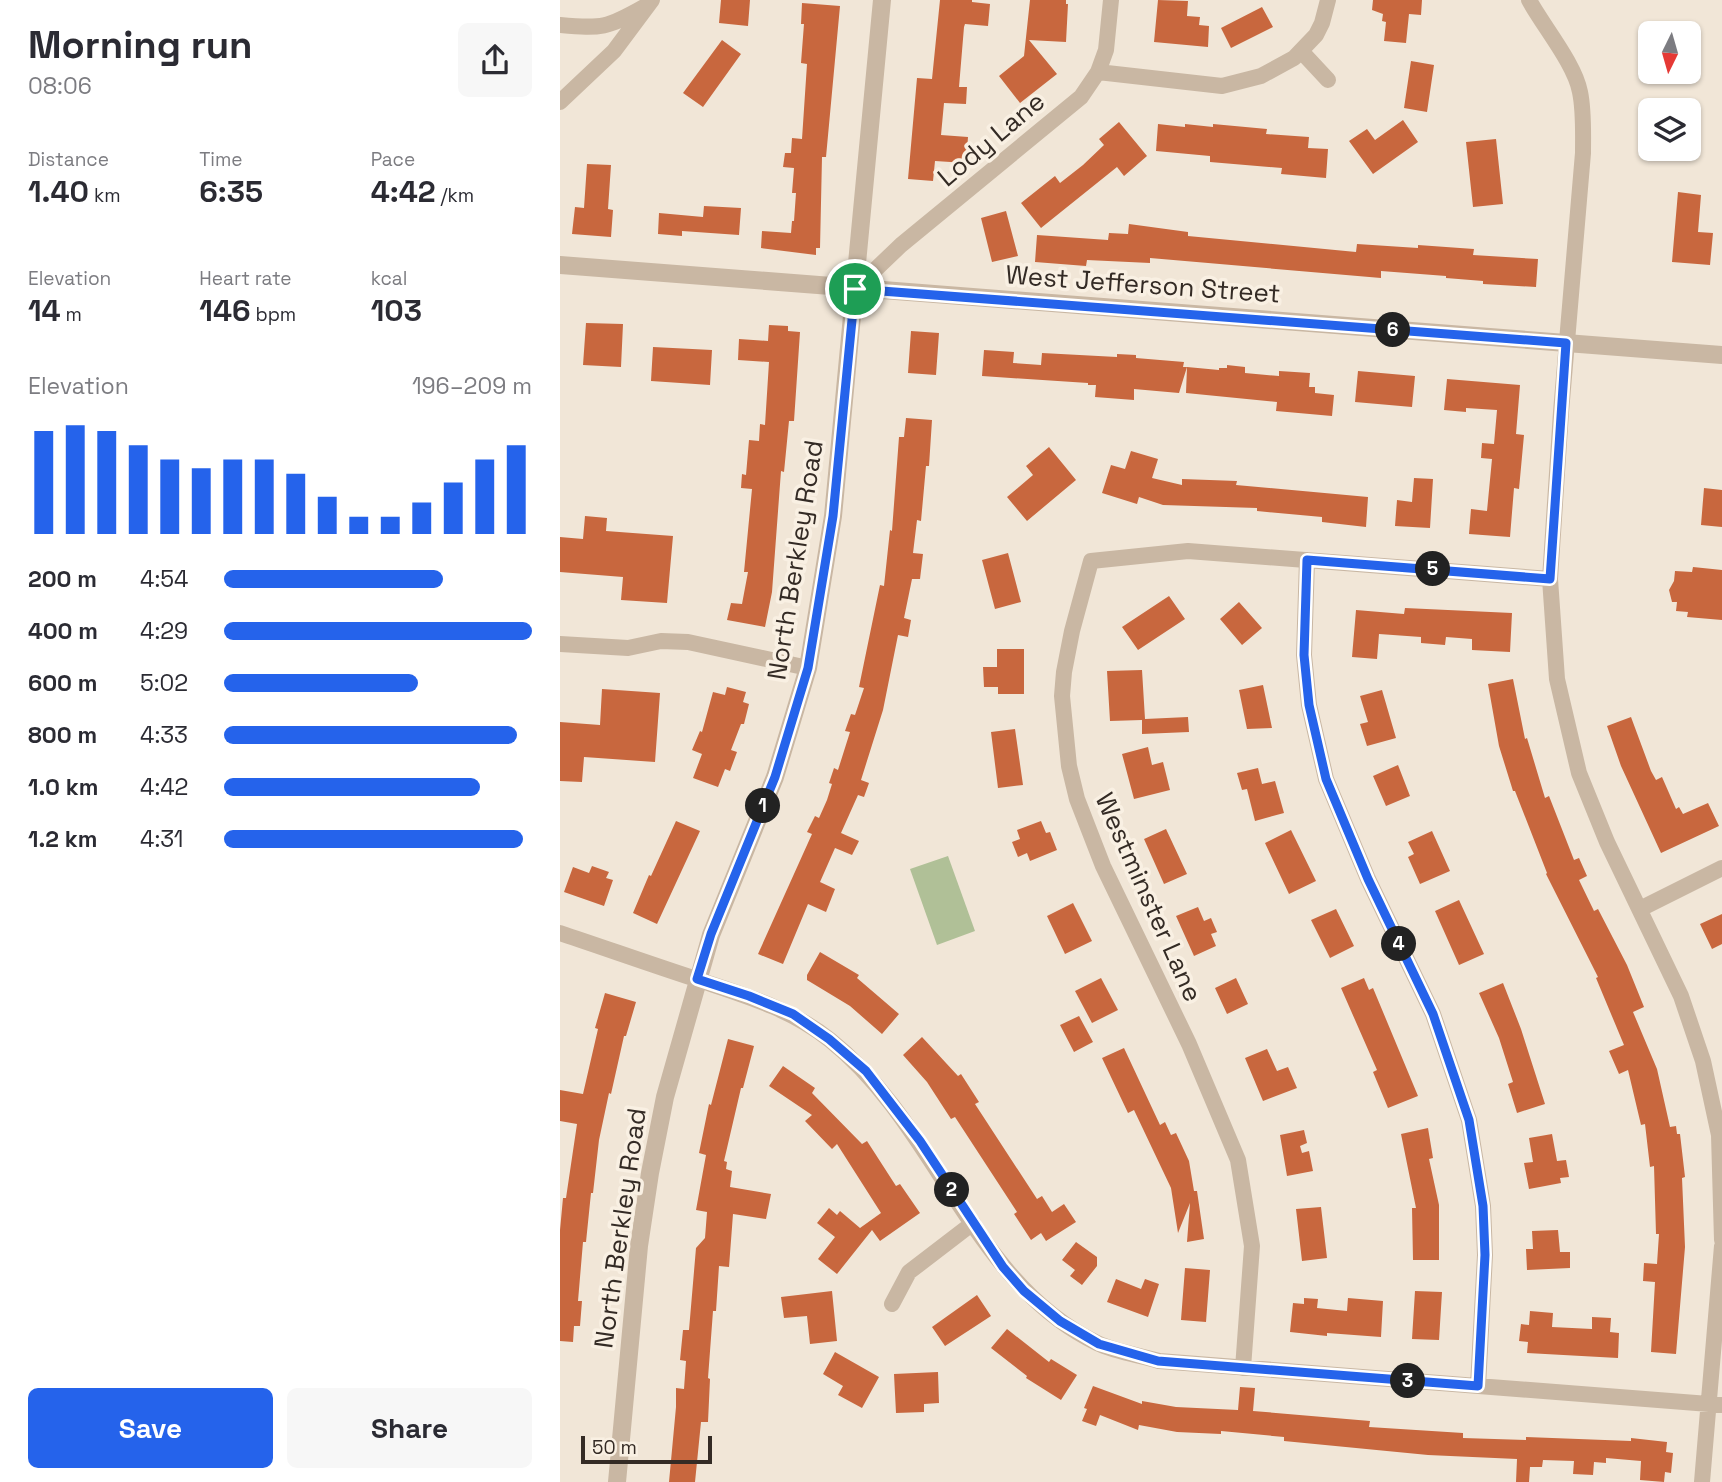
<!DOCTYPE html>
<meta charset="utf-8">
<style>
:root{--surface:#fff;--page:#f7f7f7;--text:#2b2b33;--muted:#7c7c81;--accent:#2563eb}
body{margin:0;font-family:"Space Grotesk",sans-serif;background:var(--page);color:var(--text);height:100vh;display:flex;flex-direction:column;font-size:26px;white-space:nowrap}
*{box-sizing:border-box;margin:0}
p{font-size:23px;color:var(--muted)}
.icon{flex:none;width:38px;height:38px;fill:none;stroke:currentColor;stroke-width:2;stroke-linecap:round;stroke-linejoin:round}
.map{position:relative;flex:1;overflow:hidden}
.drawer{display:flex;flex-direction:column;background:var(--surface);width:560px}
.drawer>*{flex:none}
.needle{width:46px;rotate:185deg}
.buttons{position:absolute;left:1078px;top:21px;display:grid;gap:14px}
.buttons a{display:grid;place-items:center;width:63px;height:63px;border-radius:10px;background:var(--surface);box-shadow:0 2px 5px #0004;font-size:35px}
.scale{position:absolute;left:21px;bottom:18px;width:131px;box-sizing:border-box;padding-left:7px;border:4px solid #342b25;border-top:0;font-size:19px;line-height:24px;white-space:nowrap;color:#342b25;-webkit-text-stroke:5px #f9f0e3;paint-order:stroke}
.pin{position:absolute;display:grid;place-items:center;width:60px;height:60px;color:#fff;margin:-30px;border:4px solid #fff;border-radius:50%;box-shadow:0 2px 7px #0007}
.km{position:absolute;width:35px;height:35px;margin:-18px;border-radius:50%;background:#222;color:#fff;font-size:19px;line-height:35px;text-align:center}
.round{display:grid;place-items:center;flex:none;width:74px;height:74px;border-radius:10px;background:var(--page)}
.head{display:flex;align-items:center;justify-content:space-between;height:119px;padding:0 28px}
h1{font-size:38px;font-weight:800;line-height:52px}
.figures{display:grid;grid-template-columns:repeat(3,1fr);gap:10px;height:119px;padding:7px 28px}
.figures div{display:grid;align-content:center}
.figures b{font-size:30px;font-weight:800}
.figures small{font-size:19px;font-weight:400}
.figures p{font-size:19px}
.chart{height:196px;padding:14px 28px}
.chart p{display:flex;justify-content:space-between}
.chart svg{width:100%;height:126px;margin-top:7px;stroke:var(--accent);stroke-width:6}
.action{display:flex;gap:14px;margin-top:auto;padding:14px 28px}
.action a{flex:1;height:80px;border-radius:10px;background:var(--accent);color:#fff;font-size:28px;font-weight:800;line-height:80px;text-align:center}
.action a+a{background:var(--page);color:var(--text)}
ul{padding:0 28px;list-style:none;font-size:23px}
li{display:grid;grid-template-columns:112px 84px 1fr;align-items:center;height:52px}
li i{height:18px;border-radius:9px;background:var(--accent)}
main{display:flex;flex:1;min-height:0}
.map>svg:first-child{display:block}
</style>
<main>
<section class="drawer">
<div class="head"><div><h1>Morning run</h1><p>08:06</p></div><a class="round"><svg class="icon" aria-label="share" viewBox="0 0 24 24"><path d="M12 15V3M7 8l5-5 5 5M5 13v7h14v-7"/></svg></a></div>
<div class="figures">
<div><p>Distance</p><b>1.40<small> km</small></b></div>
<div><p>Time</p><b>6:35</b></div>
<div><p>Pace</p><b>4:42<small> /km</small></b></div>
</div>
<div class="figures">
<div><p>Elevation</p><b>14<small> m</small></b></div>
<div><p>Heart rate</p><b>146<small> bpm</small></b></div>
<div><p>kcal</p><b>103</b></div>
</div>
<div class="chart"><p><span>Elevation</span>196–209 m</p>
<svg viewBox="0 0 160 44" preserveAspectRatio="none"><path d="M5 44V8M15 44V6M25 44V8M35 44V13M45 44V18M55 44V21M65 44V18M75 44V18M85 44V23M95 44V31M105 44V38M115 44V38M125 44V33M135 44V26M145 44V18M155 44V13"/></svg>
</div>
<ul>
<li><b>200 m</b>4:54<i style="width:71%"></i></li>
<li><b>400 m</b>4:29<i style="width:100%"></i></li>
<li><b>600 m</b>5:02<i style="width:63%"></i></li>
<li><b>800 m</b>4:33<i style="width:95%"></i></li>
<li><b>1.0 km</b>4:42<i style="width:83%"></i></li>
<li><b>1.2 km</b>4:31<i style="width:97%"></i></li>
</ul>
<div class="action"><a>Save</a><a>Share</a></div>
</section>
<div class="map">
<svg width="1162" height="1482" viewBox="0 0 1162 1482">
<rect width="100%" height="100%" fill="#f1e6d7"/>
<path fill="#b0c097" d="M388 856 415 931 377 945 350 869Z"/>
<path fill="#c8673e" d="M161 0H190L188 26 159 23Z
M380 0H412V2L430 4 428 26 405 24 404 27 399 87H407L406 104 384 103 381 135 408 137 406 163 375 161 373 181 348 179 357 78 372 79Z
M470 0H506V4H508L506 42 469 40 497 74 460 103 439 76 464 56Z
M598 0 628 1 627 16 640 17 639 25 649 26 648 47 594 42Z
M813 0H862L861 15 849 14 846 43 824 41 826 22 822 21 823 14 812 10Z
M242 3 280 6 266 157H262L260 248H256V255L201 248 202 231 231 233 232 221H234L236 193H232L234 168 223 167 225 153H231L232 138 242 139 247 64 241 63 244 24H241Z
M702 7 713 27 671 48 661 28Z
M162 40 181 54 143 107 123 93Z
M851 61 874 65 867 112 844 108Z
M843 120 858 142 813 174 789 141 807 129 815 140Z
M559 122 587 156 564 176 557 167 481 228 461 203 495 176 500 183 523 165 544 145 539 139Z
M598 124 625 127V124L653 127V124L707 129 706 134 749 137 748 148 768 149 766 178 721 174 722 168 650 162V156L596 151Z
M936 139 943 204 913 207 906 142Z
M27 164 51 165 48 209 53 210 51 237 12 234 15 207 24 208Z
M1118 192 1141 195 1138 232 1153 233 1150 265 1112 262Z
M144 206 181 208 179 235 122 231V236L98 234 99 213 143 217Z
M446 211 458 256 432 262 421 218Z
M569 224 628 232V236L796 252 797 244 858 248V245L914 249 913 255 978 259 976 287 923 284V281L886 278V276L821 271V278L590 258V263L527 260 526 266 475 262 477 235 548 240 549 233 568 234Z
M26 323 63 324 61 367 23 365Z
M209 325 228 326V331L240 332 234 421H229L224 472 221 471 212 592 205 627 167 620 171 603 182 604 188 572H184L192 489 181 488 182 474 186 475 189 440 199 441 200 424 205 425 209 362 178 360 179 339 208 341Z
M351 331 379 333 376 375 348 373Z
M93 347 152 350 150 385 91 381Z
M424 350 454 352 453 363 481 365 482 353 557 357V354L576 355V358L624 362 623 367H627L619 393 574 389V400L535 397 536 385H528V383L422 376Z
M667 365 685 367V373L719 376V371L750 373 749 387H755V393L774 395 772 416 716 411 717 402 626 393 627 367 659 370V368H667Z
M798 371 855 376 852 407 795 402Z
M887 379 960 385 956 434 964 435 959 489 954 488 950 537 909 534 911 509 927 511 932 459 921 458 922 443 934 444 937 410 906 408V412L884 410Z
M346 418 372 420 369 466H366L361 521 357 520 353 553 363 554 360 579H352L344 618 351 620 348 637 338 635 323 710 301 780 309 783 304 797 298 795 281 833 299 841 292 855 275 848 260 882 275 889 266 912 248 904 223 964 198 954 252 834 247 832 255 816 259 818 267 800 272 784 269 783 274 768 278 770 290 732 285 731 291 714 295 715 304 688 299 687 320 585 324 586 330 530 332 531 339 437H344Z
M489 447 516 480 467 521 447 497 473 475 466 466Z
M571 451 598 459 592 478 622 485V479L677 481 676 485 808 497 806 527 762 522V517L697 511V508L603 505 579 497 577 504 542 493 551 465 565 469Z
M854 478 873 479 870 528 835 526 837 500 852 502Z
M1144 488 1162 490V527L1141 525Z
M25 516 47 518 46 531 113 536 107 603 61 600 63 577 0 572V537L23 539Z
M448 553 461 602 435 609 422 560Z
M1133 567 1162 570V620L1127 617 1128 612 1116 611 1117 602H1112L1109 590 1114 581 1115 571 1132 572Z
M609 596 625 619 578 650 562 627Z
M679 602 702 628 682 645 660 619Z
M845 608 952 613 950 652 912 650V639L886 637 885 645 861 643V637L819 634 817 659 792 657 796 610 844 614Z
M437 649H464V694H438V687H424L423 667H437Z
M582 670 585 719 628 717 629 732 582 734V720L550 721 547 671Z
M953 679 965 739 967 738 985 798 989 796 1014 860 1019 858 1027 876 1019 880 1034 911 1038 909 1067 965 1084 1007 1073 1012 1097 1069 1110 1127 1116 1126 1117 1134H1120L1125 1177 1122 1178 1125 1247 1116 1354 1091 1352 1095 1282 1083 1281 1084 1263 1097 1264 1099 1234H1096L1094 1166 1090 1167 1085 1124 1081 1125 1068 1070 1059 1074 1049 1051 1064 1045 1036 978 1038 977 986 874 987 873 955 791H953L939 746 928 684Z
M703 685 712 728 687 729 679 690Z
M167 687 186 692 183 702 189 704 184 724H181L171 750 177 752 170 771 165 769 158 787 133 778 142 754 132 750 140 731 142 732 153 692 165 695Z
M42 689 100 693 95 762 24 757 22 782 0 781V722L40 725Z
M822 690 836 738 807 746 800 724 808 722 800 696Z
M1071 717 1091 771 1096 780 1102 777 1116 809 1119 807 1123 814 1148 803 1159 826 1101 853 1061 766 1047 726Z
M455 729 463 785 438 788 431 732Z
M588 747 592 765 603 762 610 790 574 799 562 754Z
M838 765 850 796 826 806 813 776Z
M698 768 702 784 715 781 724 813 695 821 687 789 682 790 677 773Z
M116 821 140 831 97 924 73 913 89 875 91 876Z
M481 821 486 833 490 832 497 850 470 861 467 853 458 857 452 842 460 839 457 830Z
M606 829 627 874 604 884 584 839Z
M731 830 756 881 729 894 705 843Z
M872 831 890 871 860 884 848 857 854 854 848 842Z
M32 866 49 872 46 878 53 880 44 906 4 892 13 867 29 873Z
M899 900 924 954 899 965 875 911Z
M513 903 532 941 505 954 487 916Z
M638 907 644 921 651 918 657 932 651 934 656 946 634 956 616 916Z
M776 909 794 946 770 958 751 920Z
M1162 914V944L1152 949 1140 924Z
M260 952 299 975 297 978 339 1014 322 1034 290 1006 247 980V975Z
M541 978 558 1010 532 1023 515 991Z
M676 978 688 1004 667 1014 655 988Z
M804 978 809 990 813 988 858 1096 828 1108 813 1072 817 1070 781 988Z
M943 983 961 1029 985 1104 957 1113 948 1084 953 1082 939 1038 919 993Z
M45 993 76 1002 66 1036H64L51 1094 49 1093 39 1140 33 1193H31L26 1242H23L18 1301H22L20 1326H14L13 1342 0 1341V1230L3 1198H6L17 1124 0 1121V1090L23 1094 38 1029 35 1028Z
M519 1016 533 1042 514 1052 500 1025Z
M362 1037 398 1076 401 1074 419 1102 415 1104 477 1199 482 1196 492 1212 504 1204 516 1222 486 1241 481 1233 471 1240 454 1214 457 1212 395 1117 391 1119 367 1082 343 1055Z
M168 1039 194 1046 183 1088H181L164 1161 167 1162 166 1169 172 1171 170 1187 211 1194 206 1219 173 1214 169 1267 159 1266 156 1311H153L148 1378 150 1379 148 1422H141L135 1482H109L116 1407V1388L124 1389 126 1361 120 1360 123 1330H129L136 1248 145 1238 147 1212 136 1210 146 1155 139 1153 149 1104 151 1105Z
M564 1048 600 1125 605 1122 611 1135 616 1133 629 1161 634 1191H637L644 1239 627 1242 630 1203 618 1233 611 1188 574 1110 568 1113 542 1058Z
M707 1049 717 1071 728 1067 737 1088 703 1101 685 1058Z
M223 1066 255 1088 252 1093 302 1144 307 1141 336 1186 340 1184 360 1213 320 1241 312 1230 277 1274 258 1259 275 1237 257 1223 269 1208 277 1215 280 1211 300 1228 321 1213 277 1144 272 1149 245 1121 252 1115 209 1086Z
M868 1128 873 1158 869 1159 879 1205V1260H853L852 1208H856L841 1134Z
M744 1130 747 1143 740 1146 742 1153 749 1151 753 1171 727 1176 720 1135Z
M992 1134 997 1161 1006 1160 1009 1177 1000 1178 1001 1183 969 1189 964 1163 973 1162 969 1138Z
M761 1207 767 1258 742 1261 736 1209Z
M998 1230 1000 1252H1010V1268L967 1270 966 1249H973L972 1231Z
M516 1242 537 1257V1266L522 1285 510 1276 515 1270 502 1260Z
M625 1268 650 1270 646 1322 621 1320Z
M556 1279 581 1289 585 1279 599 1284 588 1317 547 1302Z
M272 1291 277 1341 250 1344 247 1316 224 1318 221 1297Z
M855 1291 882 1292 879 1340 852 1339Z
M417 1295 431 1316 385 1346 372 1327Z
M744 1298 758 1299 757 1308 787 1311 788 1298 823 1301 821 1337 767 1333V1336L730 1332 733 1303 744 1304Z
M970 1311 993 1313 992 1327 1032 1329V1317L1051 1318 1050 1332 1059 1333 1058 1358 967 1353 968 1342 959 1341 961 1324 969 1325Z
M447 1329 489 1362 491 1359 517 1375 501 1400 466 1378 467 1376 431 1348Z
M275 1352 319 1377 302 1408 278 1395 283 1386 263 1374Z
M378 1372 379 1403 364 1404V1412L336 1413 334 1374Z
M533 1386 582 1404V1401L616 1407 678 1410 680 1387 695 1388 693 1411 810 1421 809 1427 903 1433V1438L966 1440V1437L1071 1441V1438L1107 1442 1106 1452 1113 1453 1111 1473 1105 1472 1104 1482 1080 1480 1081 1461 1046 1458V1463L1034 1462 1033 1475 1013 1474 1014 1461 983 1460 982 1467H970L969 1482H956L957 1459 868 1455 724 1441V1437L661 1431V1434L617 1432 579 1425 578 1430 540 1415 536 1426 522 1421 527 1409 524 1408Z"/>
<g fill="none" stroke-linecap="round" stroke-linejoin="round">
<path stroke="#c9b7a3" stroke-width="16" d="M969 0C983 26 1015 64 1020 92 1024 111 1023 133 1023 153L1001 412 990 579 997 679 1019 773 1047 842 1121 996 1143 1061 1159 1135 1162 1240
M0 25C42 29 47 28 84 7
M741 51 768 80
M538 72 662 86 701 76 734 58 756 35 762 23 768 0
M0 102 54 51 92 0
M295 289 341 245 521 97 538 72 546 50 551 0
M747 560 744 655 749 705 766 779 808 879 873 1014 909 1120 923 1206 925 1255 918 1386
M0 644 68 648 101 641 128 642 248 668
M1080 909 1162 868
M0 933C45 948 90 964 136 979 183 995 230 1008 270 1040 377 1125 412 1283 537 1343 556 1352 579 1355 599 1361L1162 1405
M332 1304 349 1272 413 1223
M683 1368 692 1246 678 1160 629 1044 543 866 517 799 509 766 502 696 504 672 512 631 531 561 628 551 990 579
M1142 1482 1162 1246"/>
<path stroke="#c9b7a3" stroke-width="18" d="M0 265 1162 355
M57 1482 79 1246 90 1173 105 1097 151 935 215 777 248 668 273 516 322 0"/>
</g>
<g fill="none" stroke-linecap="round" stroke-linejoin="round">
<g stroke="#fff" stroke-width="14">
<path id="route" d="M295 289 1006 343 990 579 747 560 744 655 749 705 766 779 808 879 873 1014 909 1120 923 1206 925 1255 918 1386 598 1361 539 1344 500 1321 464 1291 443 1267 360 1141 306 1071 269 1039 233 1014 189 996 137 979 151 934 215 777 248 668 273 516Z"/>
</g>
<use href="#route" stroke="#2563eb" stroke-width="9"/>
</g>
<g text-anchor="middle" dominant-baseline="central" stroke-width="7" stroke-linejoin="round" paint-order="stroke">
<g font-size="26" fill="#342b25" stroke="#f9f0e3">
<text transform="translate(431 139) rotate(-40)">Lody Lane</text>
<text transform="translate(583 284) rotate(4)">West Jefferson Street</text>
<text transform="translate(235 560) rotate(-81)">North Berkley Road</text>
<text transform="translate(589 897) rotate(66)">Westminster Lane</text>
<text transform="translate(60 1228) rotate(-82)">North Berkley Road</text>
</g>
</g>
</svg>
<div class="buttons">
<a><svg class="needle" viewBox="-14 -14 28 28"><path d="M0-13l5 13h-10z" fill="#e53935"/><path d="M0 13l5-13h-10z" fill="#7c7c81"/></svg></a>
<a><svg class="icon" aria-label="layers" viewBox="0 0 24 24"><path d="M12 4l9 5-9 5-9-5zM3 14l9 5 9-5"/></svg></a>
</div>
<div class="scale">50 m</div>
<div class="pin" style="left:295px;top:289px;background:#1e9e55"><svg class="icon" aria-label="arrive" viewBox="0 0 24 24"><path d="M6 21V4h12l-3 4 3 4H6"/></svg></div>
<b class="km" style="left:203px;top:806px">1</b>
<b class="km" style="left:392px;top:1190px">2</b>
<b class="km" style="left:848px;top:1381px">3</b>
<b class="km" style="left:839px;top:944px">4</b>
<b class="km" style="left:873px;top:569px">5</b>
<b class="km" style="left:833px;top:330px">6</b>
</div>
</main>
